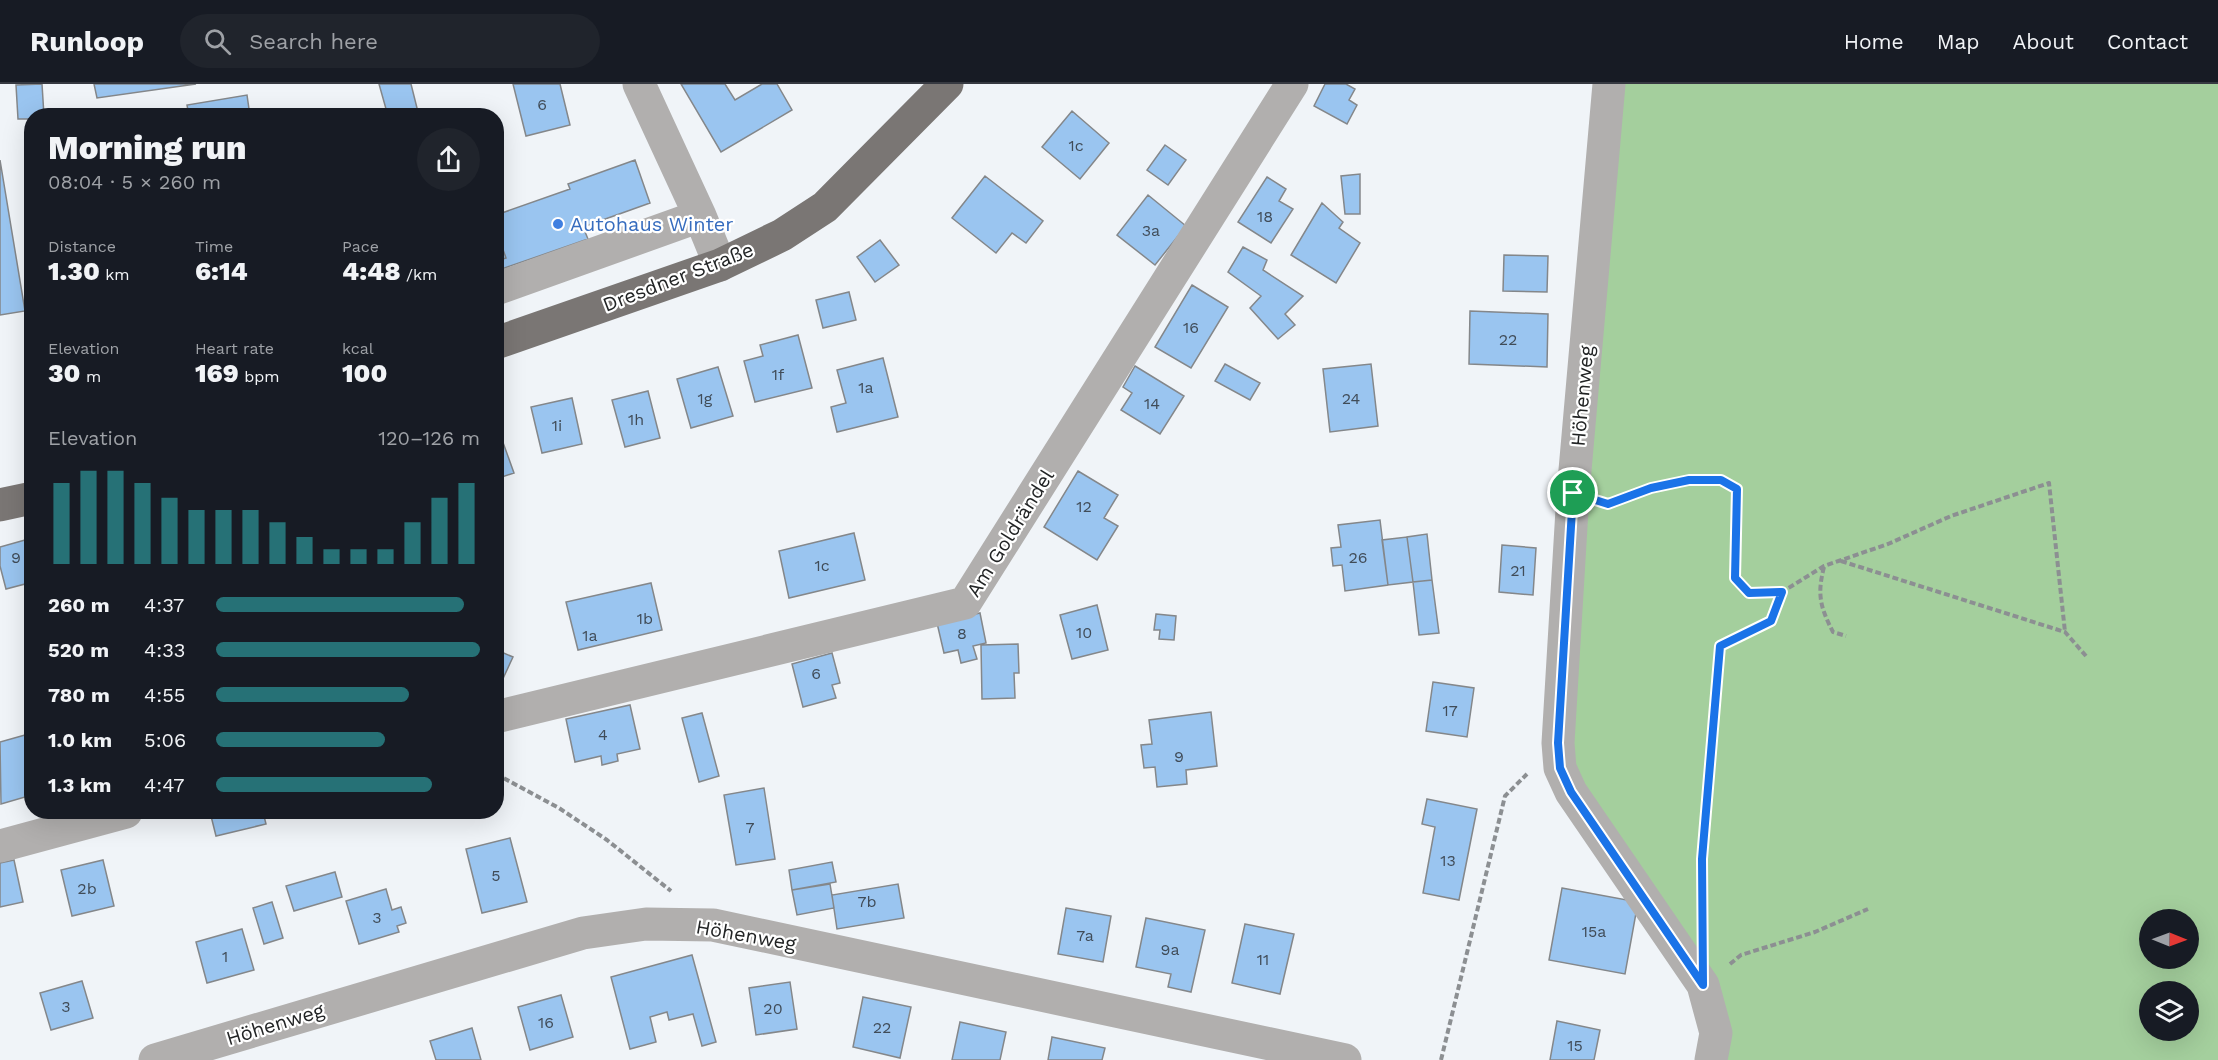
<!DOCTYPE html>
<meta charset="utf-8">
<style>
:root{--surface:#171b24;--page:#20242c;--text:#f1f3f6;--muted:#9ea1a6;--line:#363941;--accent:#267176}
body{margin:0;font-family:"Work Sans",sans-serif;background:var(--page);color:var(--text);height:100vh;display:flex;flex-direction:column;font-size:22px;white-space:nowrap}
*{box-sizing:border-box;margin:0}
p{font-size:20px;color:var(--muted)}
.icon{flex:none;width:33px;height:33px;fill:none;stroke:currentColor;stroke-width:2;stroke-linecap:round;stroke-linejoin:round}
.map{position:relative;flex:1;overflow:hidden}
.sheet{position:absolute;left:24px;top:24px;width:480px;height:711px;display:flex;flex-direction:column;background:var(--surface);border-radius:24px;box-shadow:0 6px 24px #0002}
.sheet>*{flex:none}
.needle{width:39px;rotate:91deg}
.fabs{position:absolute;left:2139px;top:825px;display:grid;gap:12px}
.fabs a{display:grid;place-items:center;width:60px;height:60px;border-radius:50%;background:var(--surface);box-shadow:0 6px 24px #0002;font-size:30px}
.pin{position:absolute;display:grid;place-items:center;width:51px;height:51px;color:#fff;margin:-26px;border:3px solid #fff;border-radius:50%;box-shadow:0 2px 6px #0007}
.round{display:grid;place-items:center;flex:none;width:63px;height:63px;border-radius:32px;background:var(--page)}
.headline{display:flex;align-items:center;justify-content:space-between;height:102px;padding:0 24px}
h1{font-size:33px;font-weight:800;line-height:45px}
.stats{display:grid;grid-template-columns:repeat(3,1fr);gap:9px;height:102px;padding:6px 24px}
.stats div{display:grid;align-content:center}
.stats b{font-size:26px;font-weight:800}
.stats small{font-size:16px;font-weight:400}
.stats p{font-size:16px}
.chart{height:168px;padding:12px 24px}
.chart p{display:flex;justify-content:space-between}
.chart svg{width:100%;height:108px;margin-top:6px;stroke:var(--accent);stroke-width:6}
ul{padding:0 24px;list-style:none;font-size:20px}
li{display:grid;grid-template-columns:96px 72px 1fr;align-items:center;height:45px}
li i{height:15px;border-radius:8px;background:var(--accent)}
header{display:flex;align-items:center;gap:36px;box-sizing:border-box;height:84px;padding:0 30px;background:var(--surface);border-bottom:2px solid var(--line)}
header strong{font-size:28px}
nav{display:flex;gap:33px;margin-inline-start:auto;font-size:21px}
.search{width:420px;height:54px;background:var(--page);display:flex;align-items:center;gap:15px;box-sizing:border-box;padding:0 21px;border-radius:33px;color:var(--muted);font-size:22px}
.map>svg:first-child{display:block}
</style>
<header>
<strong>Runloop</strong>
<div class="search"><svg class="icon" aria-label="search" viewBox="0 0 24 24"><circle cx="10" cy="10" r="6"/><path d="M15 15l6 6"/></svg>Search here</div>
<nav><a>Home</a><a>Map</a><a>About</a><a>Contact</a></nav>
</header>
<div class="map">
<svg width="2218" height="976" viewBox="0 0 2218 976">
<rect width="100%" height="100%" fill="#f0f4f8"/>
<path fill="#a4cf9d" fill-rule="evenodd" d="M1616 0H2218V976H1722L1723 949 1574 698 1565 663ZM2150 836H2188V874H2150ZM2150 908H2188V946H2150Z"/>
<path fill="#9ac5f0" stroke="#84878a" stroke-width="1.5" d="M42 0 44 32H32V35H18L16 1Z
M94 0H196L97 14Z
M379 0H411L419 32H388Z
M513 0H560L570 41 526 52Z
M681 0H725L735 16 762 0H777L792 26 721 68Z
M1325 0H1346L1355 5 1349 16 1357 21 1347 40 1314 22Z
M247 11 250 32H189L187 21Z
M1072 27 1109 59 1080 95 1042 63Z
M1165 61 1186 76 1168 101 1147 86Z
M0 76 25 227 0 231Z
M635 76 650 119 583 143 588 155 496 187V177L506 174 496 146V131L570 105 568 100Z
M1360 90V130H1345L1341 92Z
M985 92 1043 137 1026 159 1012 149 996 169 952 134Z
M1267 93 1286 105 1279 117 1293 125 1271 159 1238 138Z
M1148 111 1186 142 1155 181 1117 151Z
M1322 119 1343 138 1339 144 1360 159 1336 199 1291 171Z
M496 146 506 174 496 177Z
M880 156 899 181 875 198 857 173Z
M1243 163 1267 176 1263 186 1303 212 1285 230 1295 241 1278 255 1250 224 1261 212 1228 188Z
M1504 171 1548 172 1547 208 1503 207Z
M1192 201 1228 223 1191 284 1155 263Z
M849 208 856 236 823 244 816 216Z
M1470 227 1548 230 1547 283 1469 280Z
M798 251 812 304 755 318 744 277 763 272 760 261Z
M883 274 898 333 837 348 831 323 846 319 837 286Z
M1225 280 1260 299 1250 316 1215 297Z
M1371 280 1378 342 1330 348 1323 285Z
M1135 282 1184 312 1160 350 1121 326 1132 309 1123 303Z
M718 283 733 332 691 344 677 295Z
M648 307 660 354 625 363 612 316Z
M572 314 582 360 542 369 531 323Z
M496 339 514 389 496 395Z
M1078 387 1118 411 1104 434 1118 442 1097 476 1044 443Z
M1380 436 1388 501 1345 507 1342 481 1333 482 1331 464 1341 463 1338 441Z
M854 449 865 496 789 514 779 467Z
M1427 450 1432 496 1413 498 1407 453Z
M1407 453 1413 498 1388 501 1382 456Z
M32 454V508L29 499 6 505 0 482V463Z
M1502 461 1536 464 1533 511 1499 508Z
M1432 496 1439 549 1419 551 1413 498Z
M651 499 662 546 578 566 566 518Z
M1097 521 1108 566 1072 575 1060 531Z
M980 529 986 559 973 562 977 575 961 579 958 566 944 569 937 539Z
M1156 530 1176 532 1174 556 1159 555 1160 546H1154Z
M1018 560 1019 589H1014L1015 614 982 615 981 561Z
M499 567 513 573 500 601 496 599V573Z
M832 569 840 599 832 601 836 614 803 623 792 580Z
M1433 598 1474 604 1467 653 1426 647Z
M630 621 640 665 617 670 618 677 602 681 601 672 575 678 566 635Z
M1211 628 1217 682 1186 686 1187 700 1157 703 1155 683 1144 684 1141 661 1152 660 1149 636Z
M702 629 719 692 699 698 682 634Z
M32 649V711L1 720 0 658Z
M764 704 775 775 736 781 724 711Z
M1427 715 1477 725 1459 816 1423 809 1435 743 1422 740Z
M210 728H263L266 740 216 752Z
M510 754 527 818 482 829 466 765Z
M14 776 23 818 0 823V779Z
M103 776 114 822 72 832 61 786Z
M832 778 836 798 792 806 789 786Z
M335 788 342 813 294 827 286 802Z
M830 800 834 824 797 831 792 806Z
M898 800 904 834 837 845 832 811Z
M1562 804 1638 818 1625 890 1549 876Z
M386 805 392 826 401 823 406 839 397 842 399 848 359 860 346 817Z
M272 818 283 854 264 860 253 824Z
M1066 824 1111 832 1103 878 1058 870Z
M1146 834 1205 846 1191 908 1168 903 1171 890 1136 883Z
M1245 840 1294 850 1280 910 1232 899Z
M242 845 254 886 207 899 196 858Z
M692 871 716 958 702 962 693 930 669 936 667 928 650 933 656 958 630 965 611 893Z
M82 897 93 934 51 946 40 909Z
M790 898 797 945 756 951 749 904Z
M561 911 573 953 530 966 518 923Z
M863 913 911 923 900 974 853 963Z
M1557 937 1600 946 1594 976H1550Z
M960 938 1006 948 1000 976H952Z
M472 944 481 976H436L430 957Z
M1052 953 1105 964 1102 976H1048Z"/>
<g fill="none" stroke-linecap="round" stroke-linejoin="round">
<path stroke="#8c8f92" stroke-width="4" stroke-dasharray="6 3" stroke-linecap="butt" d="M1605 419 1651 404 1689 396H1721L1737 405 1735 494 1749 509 1782 508 1824 482 1888 460 1951 432 2049 399 2065 548
M1841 477 2065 548 2086 572
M1824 483C1817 510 1820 523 1833 548L1846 552
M496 690 559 724 607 756 671 807
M1703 841 1702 775 1720 562 1771 537 1782 508
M1730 880 1741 871 1815 848 1868 825
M1441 976 1505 712 1527 690"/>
<path stroke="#b1afae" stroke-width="33" d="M639 0 700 132 720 181
M1609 0 1573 409 1558 659 1560 684 1571 708 1703 901 1716 949 1711 976
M496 205 700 132
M496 633 965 519 1292 0
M0 762 126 728
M155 976 583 849 646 840 713 841 1345 976"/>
<path stroke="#7a7674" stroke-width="33" d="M496 259 720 181 782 151 825 123 947 0
M0 421 32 414"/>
</g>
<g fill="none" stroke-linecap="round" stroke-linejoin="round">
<g stroke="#fff" stroke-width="12">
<path id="route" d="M1689 396H1721L1737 405 1735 494 1749 509 1782 508 1771 537 1720 562 1702 775 1703 901 1571 708 1560 684 1558 659 1573 409 1608 420 1651 404Z"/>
</g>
<use href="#route" stroke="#1a73e8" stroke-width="8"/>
</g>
<circle fill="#3f7fe0" stroke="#fff" stroke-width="2" cx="558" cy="140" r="6"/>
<g text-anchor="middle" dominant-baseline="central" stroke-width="4.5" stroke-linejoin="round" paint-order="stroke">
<g font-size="16" fill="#404c58">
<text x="542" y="20">6</text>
<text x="1076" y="61">1c</text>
<text x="1265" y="132">18</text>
<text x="1151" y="146">3a</text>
<text x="1191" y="243">16</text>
<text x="1508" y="255">22</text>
<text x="778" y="290">1f</text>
<text x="866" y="303">1a</text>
<text x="705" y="314">1g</text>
<text x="1351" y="314">24</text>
<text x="1152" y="319">14</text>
<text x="636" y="335">1h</text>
<text x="557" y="341">1i</text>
<text x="1084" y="422">12</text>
<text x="16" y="473">9</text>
<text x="1358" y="473">26</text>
<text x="822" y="481">1c</text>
<text x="1518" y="486">21</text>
<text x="645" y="534">1b</text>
<text x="1084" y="548">10</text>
<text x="962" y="549">8</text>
<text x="590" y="551">1a</text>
<text x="816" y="589">6</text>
<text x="1450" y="626">17</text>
<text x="603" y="650">4</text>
<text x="1179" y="672">9</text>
<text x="750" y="743">7</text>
<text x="1448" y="776">13</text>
<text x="496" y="791">5</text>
<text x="87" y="804">2b</text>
<text x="867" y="817">7b</text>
<text x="377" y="833">3</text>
<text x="1594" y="847">15a</text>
<text x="1085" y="851">7a</text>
<text x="1170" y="865">9a</text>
<text x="225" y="872">1</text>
<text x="1263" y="875">11</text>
<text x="66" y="922">3</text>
<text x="773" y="924">20</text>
<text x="546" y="938">16</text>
<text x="882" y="943">22</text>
<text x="1575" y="961">15</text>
</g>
<g font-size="20" fill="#366cbe" stroke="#fff" text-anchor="start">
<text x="570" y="140">Autohaus Winter</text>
</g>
<g font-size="20" fill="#222425" stroke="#fff">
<text transform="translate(678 193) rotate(-21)">Dresdner Straße</text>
<text transform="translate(1582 312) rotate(-85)">Höhenweg</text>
<text transform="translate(1010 449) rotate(-58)">Am Goldrändel</text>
<text transform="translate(746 851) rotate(10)">Höhenweg</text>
<text transform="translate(275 940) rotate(-17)">Höhenweg</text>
</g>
</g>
</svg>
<div class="fabs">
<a><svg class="needle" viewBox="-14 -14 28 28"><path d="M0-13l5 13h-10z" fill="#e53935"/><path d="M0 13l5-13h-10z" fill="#9ea1a6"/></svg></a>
<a><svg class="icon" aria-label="layers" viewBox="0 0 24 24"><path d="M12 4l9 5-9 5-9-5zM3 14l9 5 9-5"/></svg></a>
</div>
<div class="pin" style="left:1573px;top:409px;background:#1e9e55"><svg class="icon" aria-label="arrive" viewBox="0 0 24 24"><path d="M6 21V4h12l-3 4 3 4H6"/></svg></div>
<section class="sheet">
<div class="headline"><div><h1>Morning run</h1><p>08:04 · 5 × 260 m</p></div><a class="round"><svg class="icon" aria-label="share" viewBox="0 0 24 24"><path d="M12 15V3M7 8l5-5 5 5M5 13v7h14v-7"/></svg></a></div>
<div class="stats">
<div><p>Distance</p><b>1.30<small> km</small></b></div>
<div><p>Time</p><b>6:14</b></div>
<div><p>Pace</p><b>4:48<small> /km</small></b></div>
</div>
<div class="stats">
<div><p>Elevation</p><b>30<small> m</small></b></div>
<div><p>Heart rate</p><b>169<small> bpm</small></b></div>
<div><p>kcal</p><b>100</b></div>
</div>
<div class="chart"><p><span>Elevation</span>120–126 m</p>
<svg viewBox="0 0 160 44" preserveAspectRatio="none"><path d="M5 44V11M15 44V6M25 44V6M35 44V11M45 44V17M55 44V22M65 44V22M75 44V22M85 44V27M95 44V33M105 44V38M115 44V38M125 44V38M135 44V27M145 44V17M155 44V11"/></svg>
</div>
<ul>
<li><b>260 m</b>4:37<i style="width:94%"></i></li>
<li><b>520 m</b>4:33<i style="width:100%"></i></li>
<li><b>780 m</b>4:55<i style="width:73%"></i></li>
<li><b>1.0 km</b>5:06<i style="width:64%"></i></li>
<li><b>1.3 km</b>4:47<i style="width:82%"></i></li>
</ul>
</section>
</div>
